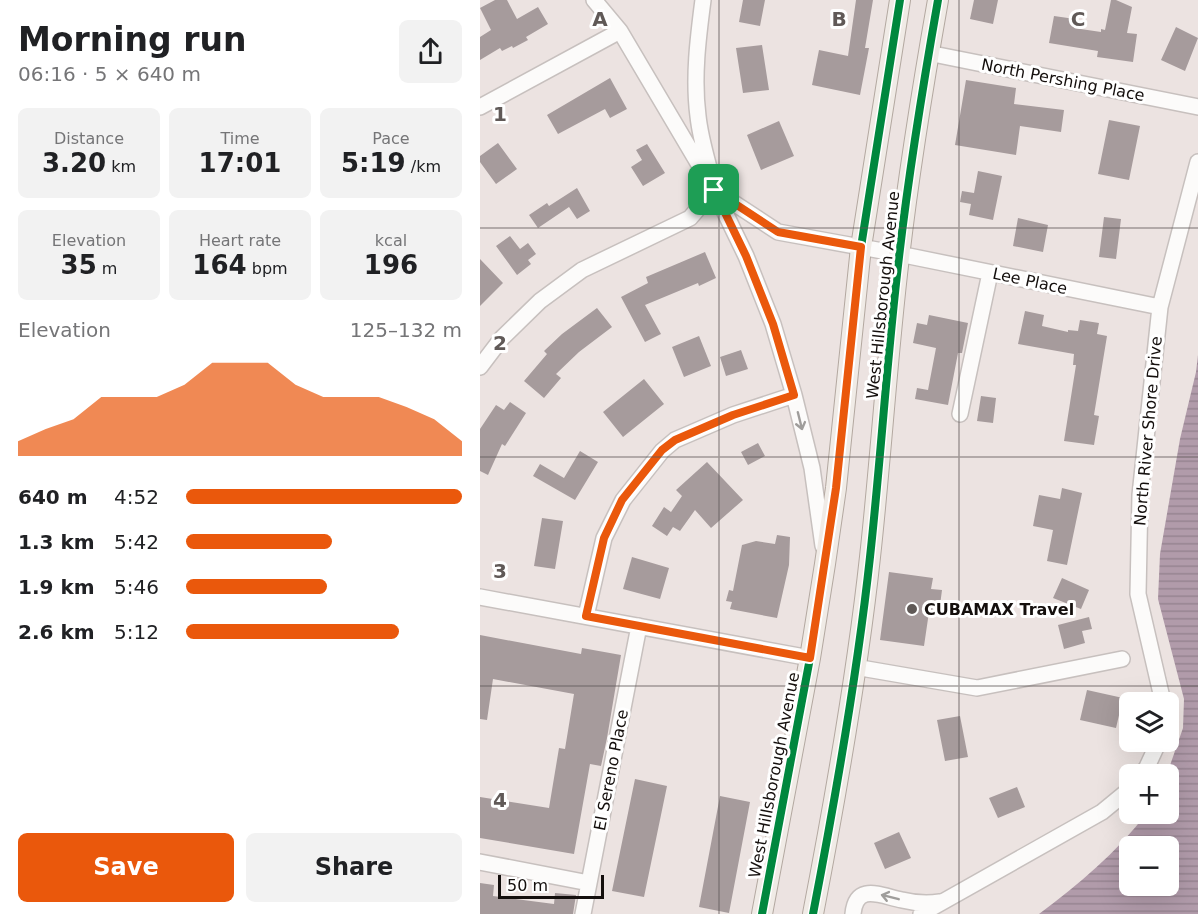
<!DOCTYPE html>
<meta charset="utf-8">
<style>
:root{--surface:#fff;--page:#f2f2f2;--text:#202124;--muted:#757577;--accent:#ea580c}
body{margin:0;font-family:"DejaVu Sans",sans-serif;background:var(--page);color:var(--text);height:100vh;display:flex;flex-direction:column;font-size:22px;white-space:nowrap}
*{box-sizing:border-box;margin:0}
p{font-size:20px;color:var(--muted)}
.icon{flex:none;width:33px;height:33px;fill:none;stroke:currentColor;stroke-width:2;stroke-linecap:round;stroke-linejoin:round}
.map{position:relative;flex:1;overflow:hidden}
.drawer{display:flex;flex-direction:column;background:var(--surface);width:480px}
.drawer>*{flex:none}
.fabs{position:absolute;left:639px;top:692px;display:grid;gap:12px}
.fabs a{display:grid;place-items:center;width:60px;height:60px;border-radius:9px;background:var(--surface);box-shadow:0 6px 24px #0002;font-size:30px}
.scale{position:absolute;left:18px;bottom:15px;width:106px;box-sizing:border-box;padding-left:6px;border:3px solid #140f0d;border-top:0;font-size:16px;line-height:21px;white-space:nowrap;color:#140f0d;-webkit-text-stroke:4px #fff;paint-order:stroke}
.pin{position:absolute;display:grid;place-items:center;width:51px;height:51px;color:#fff;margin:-26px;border-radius:12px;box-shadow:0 3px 9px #0006}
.round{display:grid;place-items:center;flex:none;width:63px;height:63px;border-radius:9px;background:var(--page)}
.head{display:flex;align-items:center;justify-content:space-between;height:102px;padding:0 18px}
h1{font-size:33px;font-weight:600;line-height:45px}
.metrics{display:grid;grid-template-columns:repeat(3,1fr);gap:9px;height:102px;padding:6px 18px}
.metrics div{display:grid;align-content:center;border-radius:9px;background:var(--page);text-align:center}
.metrics b{font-size:26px;font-weight:600}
.metrics small{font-size:16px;font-weight:400}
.metrics p{font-size:16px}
.chart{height:168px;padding:12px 18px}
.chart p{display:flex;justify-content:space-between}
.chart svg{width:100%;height:108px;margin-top:6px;fill:var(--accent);opacity:.7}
.button{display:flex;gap:12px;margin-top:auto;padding:12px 18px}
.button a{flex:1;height:69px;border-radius:9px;background:var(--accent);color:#fff;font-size:24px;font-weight:600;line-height:69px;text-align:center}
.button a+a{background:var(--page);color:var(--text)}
ul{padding:0 18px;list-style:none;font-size:20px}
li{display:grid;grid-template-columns:96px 72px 1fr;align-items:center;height:45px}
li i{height:15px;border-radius:8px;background:var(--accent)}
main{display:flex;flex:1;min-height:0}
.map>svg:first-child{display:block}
</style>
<main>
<section class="drawer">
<div class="head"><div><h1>Morning run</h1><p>06:16 · 5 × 640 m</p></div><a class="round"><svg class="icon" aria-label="share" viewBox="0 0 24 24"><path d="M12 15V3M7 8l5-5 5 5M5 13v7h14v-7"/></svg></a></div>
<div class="metrics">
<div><p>Distance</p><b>3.20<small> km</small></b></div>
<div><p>Time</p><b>17:01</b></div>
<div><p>Pace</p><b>5:19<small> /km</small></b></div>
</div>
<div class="metrics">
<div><p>Elevation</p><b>35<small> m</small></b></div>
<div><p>Heart rate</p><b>164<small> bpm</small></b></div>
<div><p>kcal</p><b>196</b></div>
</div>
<div class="chart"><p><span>Elevation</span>125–132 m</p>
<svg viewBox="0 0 160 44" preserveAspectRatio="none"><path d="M0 44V38L10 33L20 29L30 20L40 20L50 20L60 15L70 6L80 6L90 6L100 15L110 20L120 20L130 20L140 24L150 29L160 38V44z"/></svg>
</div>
<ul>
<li><b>640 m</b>4:52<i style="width:100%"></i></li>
<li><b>1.3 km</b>5:42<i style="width:53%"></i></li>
<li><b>1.9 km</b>5:46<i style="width:51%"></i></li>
<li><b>2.6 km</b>5:12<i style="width:77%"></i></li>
</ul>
<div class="button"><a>Save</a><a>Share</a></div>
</section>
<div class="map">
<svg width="718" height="914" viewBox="0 0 718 914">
<defs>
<pattern id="water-rules" width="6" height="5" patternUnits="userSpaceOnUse" patternTransform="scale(1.5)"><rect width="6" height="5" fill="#b19baa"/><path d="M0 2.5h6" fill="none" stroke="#978491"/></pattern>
</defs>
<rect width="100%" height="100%" fill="#ece3e1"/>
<path fill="url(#water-rules)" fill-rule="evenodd" d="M718 355V914H559C599 884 636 853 667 813H688V774H687L703 728 704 699 678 599 680 554 700 439 716 372ZM650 846H688V885H650Z"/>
<path fill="#a69b9c" d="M15 0H27L37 19 58 7 68 24 46 37 48 40 33 48 32 46 22 51 20 48 0 60V37L11 30 0 8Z
M263 0H285L280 26 259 22Z
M376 0H393L385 48H389L380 95 332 85 339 50 368 56Z
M494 0H518L513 24 490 19Z
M631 0H636L652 7 647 33 657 34 653 62 617 57 618 51 569 43 574 16 595 19 594 28 621 32V29L625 30Z
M696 27 718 38 705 71 681 60Z
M282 45 289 90 263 93 256 48Z
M130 78 147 109 130 118 125 109 78 134 67 115Z
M486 80 536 88 534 104 584 110 581 132 540 126 536 155 475 145Z
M629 120 660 126 649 180 618 174Z
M299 121 314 156 281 170 267 135Z
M18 143 37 169 16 184 0 162V156Z
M167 144 185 173 163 186 151 167 162 160 156 150Z
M498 171 522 176 513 220 489 215 491 204 480 202 482 191 494 193Z
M97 188 110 211 97 219 89 207 58 228 49 215 67 203 69 206Z
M624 217 641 219 636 259 619 257Z
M538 218 568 225 563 252 533 246Z
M30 236 40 249 48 243 56 254 48 260 51 264 37 275 16 246Z
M225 252 236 278 219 286 218 283 165 305 181 334 165 342 141 297 168 283 166 277Z
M0 259 23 283 0 306Z
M117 308 132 327 99 352 76 374 81 378 64 398 44 381 67 354 64 351 82 334Z
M545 311 564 315 562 326 588 332V330L598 331 600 320 619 323 617 334 627 336 614 415 619 416 614 445 584 441 596 365H593L594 354 538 344Z
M449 315 488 323 482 353H478L468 405 435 399 437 388 448 390 456 348 433 343 437 323 447 325Z
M219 336 231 366 204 377 192 347Z
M261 350 268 369 246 376 240 357Z
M164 379 184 404 143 437 123 412Z
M501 396 516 398 513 423 497 421Z
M30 402 46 413 25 446 22 444 8 475 0 471V429L16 405 24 410Z
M278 443 285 456 268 465 261 452Z
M100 451 118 462 95 500 53 476 60 464 84 478Z
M227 462 263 500 231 528 215 510 200 531 193 527 187 536 172 526 184 507 191 512 202 496 196 490Z
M582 488 602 493 587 565 567 561 573 530 553 526 559 495 580 499Z
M62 518 83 521 75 569 54 566Z
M297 535 310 537 309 565 297 618 250 609 252 602 246 601 249 590 253 591 262 545 276 541 295 544Z
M152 557 189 568 180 599 143 589Z
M409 572 453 578 451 589 462 590 459 613 449 612 444 646 400 640Z
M582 578 609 590 601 609 573 598Z
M609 617 612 629 602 631 605 643 584 649 578 625Z
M0 635 101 654 102 648 141 655 127 738 121 766 110 764 94 854 0 838V797L69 808 79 748 85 749 94 694 13 679 7 720 0 719Z
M607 690 643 698 636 728 600 720Z
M480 716 488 757 465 761 457 720Z
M155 779 187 786 164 897 132 891Z
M537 787 545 807 518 818 509 798Z
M240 796 270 802 249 913 219 907Z
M419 832 431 858 405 869 394 843Z
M0 883 14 885 13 896 74 904 75 893 96 895 93 914H0Z"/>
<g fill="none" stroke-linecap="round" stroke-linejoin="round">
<g stroke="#c7c0be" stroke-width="18">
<path id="minor" d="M114 0 140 31 234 190 266 256 293 324 314 395 332 468 343 546
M223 0C218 38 213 78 218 116 220 136 226 156 231 175
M448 53 718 107
M0 107 140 31
M237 192 298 232 419 254 680 307
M0 367 22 338 60 301 102 270 210 218 234 190
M480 414 510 273
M0 597 330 658
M106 616 124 538 143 500 182 451 195 440 253 415 314 395
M375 667 497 688 642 659
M683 702 658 594 660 495 680 307 718 162
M662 774 667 767 679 741
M0 862 109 883
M103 914 159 626
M373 914C376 882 401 896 422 900 434 903 447 904 460 902
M441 914 622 812 650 789"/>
</g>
<g stroke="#b3a8a0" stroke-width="22">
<path id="major" d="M282 914 330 658 345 564 356 488 381 247 420 0
M333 914C356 795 377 677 390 557 401 457 407 357 419 257 429 171 443 85 458 0"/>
</g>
<use href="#minor" stroke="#fcfbfa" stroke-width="15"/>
<use href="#major" stroke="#f0ebe6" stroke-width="20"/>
<g stroke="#fff" stroke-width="11">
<path id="cycleway" d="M282 914 330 658 345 564 356 488 381 247 420 0
M333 914C356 795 377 677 390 557 401 457 407 357 419 257 429 171 443 85 458 0"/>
</g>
<use href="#cycleway" stroke="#00873e" stroke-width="8"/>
</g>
<defs><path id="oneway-shaft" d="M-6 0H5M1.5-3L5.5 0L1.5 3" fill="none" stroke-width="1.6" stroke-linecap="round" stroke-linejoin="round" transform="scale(1.5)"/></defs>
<g stroke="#9f9d9b">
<use href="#oneway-shaft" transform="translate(320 421) rotate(76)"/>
<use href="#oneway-shaft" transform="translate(410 897) rotate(-166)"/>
</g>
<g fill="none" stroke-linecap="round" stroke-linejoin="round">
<g stroke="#fff" stroke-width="12">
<path id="route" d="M234 190 298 232 381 247 356 488 330 658 106 616 124 538 142 500 182 450 195 440 253 415 314 395 293 324 266 256Z"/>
</g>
<use href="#route" stroke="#ea580c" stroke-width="8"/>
</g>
<path fill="none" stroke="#605957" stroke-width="1.5" stroke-opacity="0.55" d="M239 0V914M479 0V914M0 228H718M0 457H718M0 686H718"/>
<circle fill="#605957" stroke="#fff" stroke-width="2" cx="432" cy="609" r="6"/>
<g text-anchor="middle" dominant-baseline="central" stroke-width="6" stroke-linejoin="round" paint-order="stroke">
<g font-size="16" fill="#140f0d" stroke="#fff">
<text transform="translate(583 80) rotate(11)">North Pershing Place</text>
<text transform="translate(550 281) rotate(12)">Lee Place</text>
<text transform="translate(403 295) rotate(-84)">West Hillsborough Avenue</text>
<text transform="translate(668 431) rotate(-85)">North River Shore Drive</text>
<text transform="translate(131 770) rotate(-79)">El Sereno Place</text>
<text transform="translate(294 775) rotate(-79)">West Hillsborough Avenue</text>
</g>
<g font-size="16" font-weight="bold" fill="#140f0d" stroke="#fff" text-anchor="start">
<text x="444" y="609">CUBAMAX Travel</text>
</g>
</g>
<g font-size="20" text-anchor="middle" font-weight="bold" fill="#605957" stroke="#fff" stroke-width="6" stroke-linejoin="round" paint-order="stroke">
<text x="120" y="26">A</text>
<text x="359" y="26">B</text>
<text x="598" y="26">C</text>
<text x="20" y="121">1</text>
<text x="20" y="350">2</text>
<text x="20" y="578">3</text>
<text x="20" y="807">4</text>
</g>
</svg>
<div class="fabs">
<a><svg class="icon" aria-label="layers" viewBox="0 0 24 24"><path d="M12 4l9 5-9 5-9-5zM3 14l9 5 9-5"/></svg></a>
<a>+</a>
<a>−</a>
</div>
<div class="scale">50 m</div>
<div class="pin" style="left:234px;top:190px;background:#1e9e55"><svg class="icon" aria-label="arrive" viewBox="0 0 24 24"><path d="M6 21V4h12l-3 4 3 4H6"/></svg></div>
</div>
</main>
